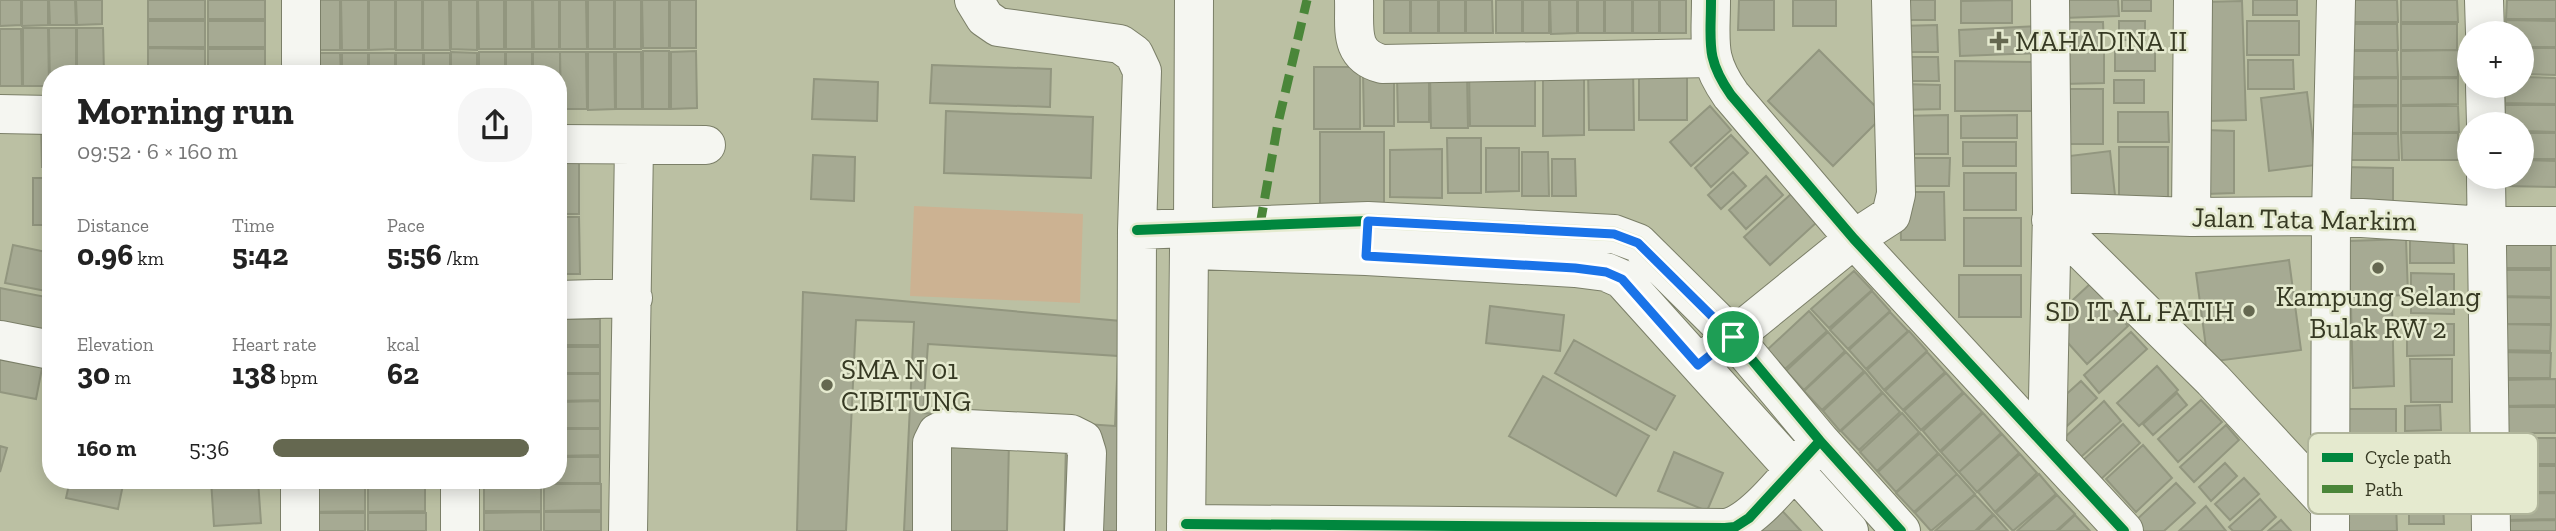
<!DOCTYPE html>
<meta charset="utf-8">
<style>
:root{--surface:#fff;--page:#f6f6f6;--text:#222;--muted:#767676;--accent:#656850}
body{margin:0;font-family:"Zilla Slab",serif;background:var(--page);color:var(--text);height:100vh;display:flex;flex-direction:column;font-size:26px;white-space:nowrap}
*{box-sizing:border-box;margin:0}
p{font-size:23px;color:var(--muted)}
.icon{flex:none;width:38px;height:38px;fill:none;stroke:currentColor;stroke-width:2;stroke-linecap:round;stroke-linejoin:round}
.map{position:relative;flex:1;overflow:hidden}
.details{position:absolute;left:42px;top:65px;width:525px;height:424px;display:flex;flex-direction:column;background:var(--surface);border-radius:28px;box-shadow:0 4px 18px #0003}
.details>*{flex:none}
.buttons{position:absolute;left:2457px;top:21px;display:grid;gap:14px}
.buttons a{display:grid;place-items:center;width:77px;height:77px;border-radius:50%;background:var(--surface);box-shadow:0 4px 18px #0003;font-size:35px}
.pin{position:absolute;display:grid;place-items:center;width:60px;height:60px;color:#fff;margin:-30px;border:4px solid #fff;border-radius:50%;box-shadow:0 2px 7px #0007}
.round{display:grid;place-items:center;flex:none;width:74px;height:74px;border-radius:28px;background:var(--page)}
.headline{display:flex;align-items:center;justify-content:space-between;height:119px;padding:0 35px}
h1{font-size:38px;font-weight:700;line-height:52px}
.metrics{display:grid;grid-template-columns:repeat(3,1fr);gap:10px;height:119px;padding:7px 35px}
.metrics div{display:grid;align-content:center}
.metrics b{font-size:30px;font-weight:700}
.metrics small{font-size:19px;font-weight:400}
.metrics p{font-size:19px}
ul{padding:0 35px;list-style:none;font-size:23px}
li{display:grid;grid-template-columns:112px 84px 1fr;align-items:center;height:52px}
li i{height:18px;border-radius:9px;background:var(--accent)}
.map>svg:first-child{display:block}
</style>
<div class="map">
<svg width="2556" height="531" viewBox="0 0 2556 531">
<rect width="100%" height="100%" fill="#bbc0a3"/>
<path fill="#ccb292" d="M914 206 1083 214 1080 303 910 296Z"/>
<path fill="#a6aa93" stroke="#92967f" stroke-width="2" fill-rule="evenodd" d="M0 0H21V25L0 26Z
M22 0H48V25L22 26Z
M49 0H75L76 25H50Z
M76 0H102V24L77 25Z
M148 0H205V19H148Z
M208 0H265V19H208Z
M314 0H340V50H314Z
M341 0H368V50H342Z
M369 0H395V49L369 50Z
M396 0H422V50H396Z
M423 0H449L450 50H423Z
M451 0H477V50L451 49Z
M478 0H504V49H479Z
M506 0H532V49H506Z
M533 0H559V49H534Z
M560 0H586L587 49H560Z
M588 0H614V49H588Z
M615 0H641V49H615Z
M642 0H669V48H643Z
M670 0H696V48H670Z
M1384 0H1410V33H1384Z
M1411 0H1438V33H1411Z
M1439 0H1465V33H1439Z
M1466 0H1492L1493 33H1466Z
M1496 0H1522V33H1496Z
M1523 0H1549V33H1523Z
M1550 0H1577V33L1551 34Z
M1578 0H1604V33H1578Z
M1605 0H1632V33H1605Z
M1633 0H1659V33H1633Z
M1660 0H1686V33H1660Z
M1739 0H1774V30H1738Z
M1793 0H1836V26H1793Z
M1902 0H1935V20H1901Z
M2012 0V23H1961V1Z
M2063 0H2118L2119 16 2063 18Z
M2122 0H2151V11H2122Z
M2253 0H2297V15H2253Z
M2340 0H2397L2398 22H2340Z
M2401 0H2457L2458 22H2401Z
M2507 0H2556V19H2506Z
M2242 1 2246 120 2207 121 2204 2Z
M2506 20 2556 21V47H2522V33H2506Z
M148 21H205V47H148Z
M208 21H265V47H208Z
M2119 21H2145V40H2119Z
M2247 21H2299V55H2247Z
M2060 22H2103L2104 46H2060Z
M2341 24H2397L2398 50H2341Z
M2401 24H2457V50H2401Z
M1937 25 1938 52H1900L1899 26Z
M2037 26 2039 53 1960 56 1959 30Z
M23 28H48L49 86H23Z
M49 28H76V74H51L50 86Z
M77 28H103L104 74H77Z
M0 29H21L22 86H0Z
M148 48 205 49V74H148Z
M2522 48H2556V75L2522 74Z
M208 49H265V74H208Z
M1819 50 1884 115 1833 166 1768 101Z
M2063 50H2104V83L2063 84Z
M2115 50 2155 51V71H2115Z
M2458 50V77H2401V51Z
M643 51H669V109H643Z
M696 51 697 108 671 109V52Z
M2341 51H2397L2398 77H2341Z
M451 52 477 53V74H451Z
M479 52H505V74H479Z
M506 52H532V74H506Z
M533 52H560V109L558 74H533Z
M560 52H586L587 109H561Z
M588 52H614L615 109 588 110Z
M616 52H641L642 109H616Z
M314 53H340L341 74H314Z
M342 53H368V74H342Z
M369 53H395V74H369Z
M396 53H423V74H396Z
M424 53H450V74H424Z
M1901 57H1938L1939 81H1902Z
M2248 60H2293L2294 89H2248Z
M1955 61 2043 62 2042 111H1955Z
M932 65 1051 69 1050 107 930 103Z
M1543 66H1584V135L1543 136Z
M1314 67H1360V129H1314Z
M1588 67H1633L1634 130H1589Z
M1639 68H1687V120H1639Z
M1469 70H1535V126H1470Z
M1363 73H1394V126H1364Z
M1430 74H1467L1468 128H1431Z
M1397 76 1429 77V122H1398Z
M2522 77 2556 78V104L2505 103V86H2522Z
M2398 78V105H2341V79Z
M2458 78V104L2401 105V79Z
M814 79 878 82 877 121 812 119Z
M2114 80H2144V103H2114Z
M1900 84 1940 85V109L1900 110Z
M2062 89H2103V144H2062Z
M2307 92 2316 165 2269 171 2261 98Z
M2505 105H2556V132L2522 131V124H2505Z
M1710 106 1731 130 1691 166 1670 142Z
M2398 106V133H2341V107Z
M2401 106H2458L2459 132H2401Z
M946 111 1093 117 1091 178 944 173Z
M2118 112H2168L2169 142H2118Z
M1948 115V154H1900L1899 116Z
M2017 115V138H1961V116Z
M41 120H51V167H42Z
M2205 130 2234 131V193L2206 194Z
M1320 132H1384V204H1320Z
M2401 133H2458L2459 160H2402Z
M2522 133H2556V159H2522Z
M2341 134H2398L2399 160H2341Z
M1731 135 1748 153 1711 187 1695 168Z
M1447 138H1481V193H1448Z
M1963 142H2016V166H1963Z
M2119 147H2168V197H2119Z
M1486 148H1519V191L1486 192Z
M1442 149V198L1390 197V150Z
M2110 151 2116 204 2067 209 2061 157Z
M1522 152H1548L1549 196H1522Z
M813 155 855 157 854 201 811 199Z
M558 156H579V214H558Z
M1897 158H1950L1949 186H1897Z
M1552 159H1575L1576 196H1552Z
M2522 160 2556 161V187L2504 186V177H2522Z
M2342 167 2393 168V202H2343Z
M1733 172 1746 186 1721 209 1708 195Z
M1964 173H2016V210H1964Z
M1766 176 1783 195 1746 229 1729 210Z
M33 178H51V225H33Z
M1900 192H1944L1945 240H1901Z
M1791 194 1817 222 1770 265 1744 237Z
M558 217H579L580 274H558Z
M1964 218H2021V266H1964Z
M2410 228H2453L2454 263H2410Z
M2406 239 2408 295 2350 297 2349 241Z
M2494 242 2551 243V268H2494Z
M13 245 51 253V292L5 283Z
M2289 260 2301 350 2208 362 2196 273Z
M2494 270H2551V297L2494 296Z
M1854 271 1872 290 1829 328 1811 309Z
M2411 273 2454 274V314L2411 313Z
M1959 275H2021V317H1959Z
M2090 284 2128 326 2087 364 2049 322Z
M0 288 51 298V340L0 329Z
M1872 291 1890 311 1848 349 1830 330Z
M803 292 1132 322 1126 531H1064L1066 444 1009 442 1007 531H904L914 322 856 320 846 531H797ZM928 344 1118 356 1115 426 923 413Z
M2494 297 2551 298V324H2494Z
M2392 304 2394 386 2353 388 2351 306Z
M1490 306 1564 315 1560 351 1486 343Z
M1809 311 1827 331 1785 369 1767 350Z
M1890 312 1908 331 1866 369 1849 350Z
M558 319H600V345H558Z
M2407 324H2454V355L2407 356Z
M2494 324 2551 325 2550 351 2493 350Z
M1909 331 1927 351 1884 390 1867 370Z
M1828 332 1845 351 1804 390 1786 371Z
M2131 332 2147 349 2099 393 2084 375Z
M1574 340 1675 396 1656 430 1555 373Z
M0 344 45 353 36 399 0 392Z
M558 347H600V373H558Z
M1846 352 1864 371 1822 410 1804 391Z
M1927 352 1945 372 1903 410 1885 391Z
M2493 352 2551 353 2550 378H2493Z
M2410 359H2452V402H2411Z
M2157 366 2178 390 2139 426 2117 403Z
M1865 372 1882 392 1840 431 1823 411Z
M1946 373 1963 392 1921 430 1904 411Z
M558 374H600V400L558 401Z
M1543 376 1649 436 1616 496 1509 436Z
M2556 379V405L2504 406V380Z
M2081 381 2097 398 2067 426 2051 408Z
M1883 393 1900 412 1859 450 1841 431Z
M1964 393 1982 412 1940 451 1923 431Z
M2177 393 2187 405 2153 435 2143 424Z
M2201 400 2222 422 2178 462 2158 439Z
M600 401V428H558V402Z
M2104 401 2121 421 2081 457 2064 438Z
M2440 405 2441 430 2405 431V406Z
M2504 407H2556V433H2504Z
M2345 409H2396V449H2345Z
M1902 413 1919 432 1877 471 1860 452Z
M1983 413 2001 433 1959 472 1941 452Z
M2123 424 2140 443 2100 480 2082 461Z
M2226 425 2239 440 2194 482 2180 467Z
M558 429H600V455L558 456Z
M1920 433 1938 453 1896 492 1878 472Z
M2002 434 2019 453 1977 492 1959 472Z
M2505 438H2556V464H2505Z
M2143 445 2172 478 2136 512 2106 479Z
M0 446 7 448 0 472Z
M1674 452 1723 473 1707 511 1658 491Z
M1939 454 1957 474 1914 512 1896 493Z
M2020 454 2037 473 1995 512 1978 492Z
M558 457H600V483H544V480H558Z
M2225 463 2237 476 2211 501 2199 487Z
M2505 466H2556V492H2505Z
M1957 474 1975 494 1931 531 1915 513Z
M2039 474 2056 494 2013 531 1996 513Z
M2244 478 2259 494 2230 520 2215 504Z
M70 480H124L118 509 66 498Z
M211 480H258L261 523 214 526Z
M308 480H365V484L308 485Z
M368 480H425V483L368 484Z
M484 480H541V484H484Z
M2176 483 2195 503 2164 531H2140L2133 523Z
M544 484H601V510L544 511Z
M365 485V511L308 512V486Z
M368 485H425V511L368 512Z
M484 485H541V511H484Z
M2556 493V519L2506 520V494Z
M1975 495 1993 514 1975 531H1935Z
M2057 495 2075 514 2056 531H2017Z
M2260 499 2276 517 2261 531H2233L2229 527Z
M1775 503 1801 531H1745Z
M2337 503H2396L2397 531H2337Z
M2409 503H2443L2444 524H2409Z
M2206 506 2226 531H2179Z
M541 512V531H484V513Z
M544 512H601V531H544Z
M308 513H365V531H309Z
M368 513H426V531H368Z
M1994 515 2008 531H1977Z
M2075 515 2090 531H2058Z
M2281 520 2291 531H2268Z
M2556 520V531H2506V521Z"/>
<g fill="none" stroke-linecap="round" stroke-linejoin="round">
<g stroke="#7b7f68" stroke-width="40">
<path id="minor" d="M974 0 985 18 998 27 1120 44 1134 54 1142 71 1137 230 1136 531
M1354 0C1355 28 1348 55 1382 64L1711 58
M1711 0C1711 43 1705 58 1731 95L1854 239 2124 531
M2484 0 2485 33
M301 74V0
M2485 86 2486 124
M0 114 51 115
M558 144 706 145
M2486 177 2491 531
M2052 212 2191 217 2331 216 2486 226H2556
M2191 217 2193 0
M2051 220 2213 380 2331 507
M1137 230 1368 221 1614 234 1638 243 1733 337 1820 441 1901 531
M1195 250 1366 256 1575 268 1606 272 1622 279 1849 531
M558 300 633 298
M0 340 51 350
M1712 354 1854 239 1891 215 1896 194 1891 0
M2047 447 2052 212 2050 0
M1186 524 1725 528C1753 524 1790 473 1810 452
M300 531V480
M460 531V480
M628 531 634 145
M932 531V443L937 433 947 428 1071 434 1083 440 1087 453 1084 531
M1186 531 1189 250 1193 227 1194 0
M2330 531 2331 216 2336 0"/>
</g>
<use href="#minor" stroke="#f5f6f1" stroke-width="38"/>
<path stroke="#4a8639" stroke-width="9" stroke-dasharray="18 9" stroke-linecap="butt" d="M1260 225 1278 123 1307 0"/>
<g stroke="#e5eacf" stroke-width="15">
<path id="cycleway" d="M1711 0C1711 43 1705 58 1731 95L1854 239 2124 531
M1137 230 1368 221 1614 234 1638 243 1733 337 1820 441 1901 531
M1186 524 1725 528 1735 527 1749 518 1820 441"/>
</g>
<use href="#cycleway" stroke="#00873e" stroke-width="10"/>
</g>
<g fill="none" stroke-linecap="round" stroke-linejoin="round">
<g stroke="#fff" stroke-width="14">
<path id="route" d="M1368 221 1614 234 1638 243 1733 337 1698 365 1622 279 1606 272 1575 268 1366 256Z"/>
</g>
<use href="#route" stroke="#1a73e8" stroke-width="9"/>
</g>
<g fill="#656850" stroke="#e5eacf" stroke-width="2.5">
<path d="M1995.5 30.5h7v7h7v7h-7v7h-7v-7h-7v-7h7z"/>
<circle cx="2378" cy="268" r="7"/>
<circle cx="2249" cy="311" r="7"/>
<circle cx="827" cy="385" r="7"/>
</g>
<g text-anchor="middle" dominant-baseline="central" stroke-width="5" stroke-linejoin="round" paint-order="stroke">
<g font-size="28" fill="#363923" stroke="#e5eacf" text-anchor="start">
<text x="2015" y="41">MAHADINA II</text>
<text x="2378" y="296" text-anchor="middle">Kampung Selang<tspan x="2378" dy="32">Bulak RW 2</tspan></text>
<text x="2235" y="311" text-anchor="end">SD IT AL FATIH</text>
<text x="841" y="369">SMA N 01<tspan x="841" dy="32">CIBITUNG</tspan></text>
</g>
<g font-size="28" fill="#363923" stroke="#e5eacf">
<text transform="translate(2304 219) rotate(1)">Jalan Tata Markim</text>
</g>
</g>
<rect x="2308" y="433" width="230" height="81" rx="10" fill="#e5eacf" stroke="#b0b59b" stroke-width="2"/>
<rect x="2322" y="453" width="31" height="9" fill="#00873e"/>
<rect x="2322" y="485" width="31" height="8" fill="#4a8639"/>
<g font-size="19" fill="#363923">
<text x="2365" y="464">Cycle path</text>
<text x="2365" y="496">Path</text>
</g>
</svg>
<div class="buttons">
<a>+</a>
<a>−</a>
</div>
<div class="pin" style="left:1733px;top:337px;background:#1e9e55"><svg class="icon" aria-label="arrive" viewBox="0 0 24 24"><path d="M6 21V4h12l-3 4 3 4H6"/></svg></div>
<section class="details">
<div class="headline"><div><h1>Morning run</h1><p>09:52 · 6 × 160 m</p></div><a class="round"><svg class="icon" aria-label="share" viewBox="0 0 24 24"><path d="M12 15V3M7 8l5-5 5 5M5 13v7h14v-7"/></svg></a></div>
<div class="metrics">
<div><p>Distance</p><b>0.96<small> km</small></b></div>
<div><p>Time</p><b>5:42</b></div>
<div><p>Pace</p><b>5:56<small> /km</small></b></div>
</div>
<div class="metrics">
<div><p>Elevation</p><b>30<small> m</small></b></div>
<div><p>Heart rate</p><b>138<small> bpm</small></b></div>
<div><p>kcal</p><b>62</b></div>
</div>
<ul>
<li><b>160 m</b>5:36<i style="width:99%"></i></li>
</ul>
</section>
</div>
